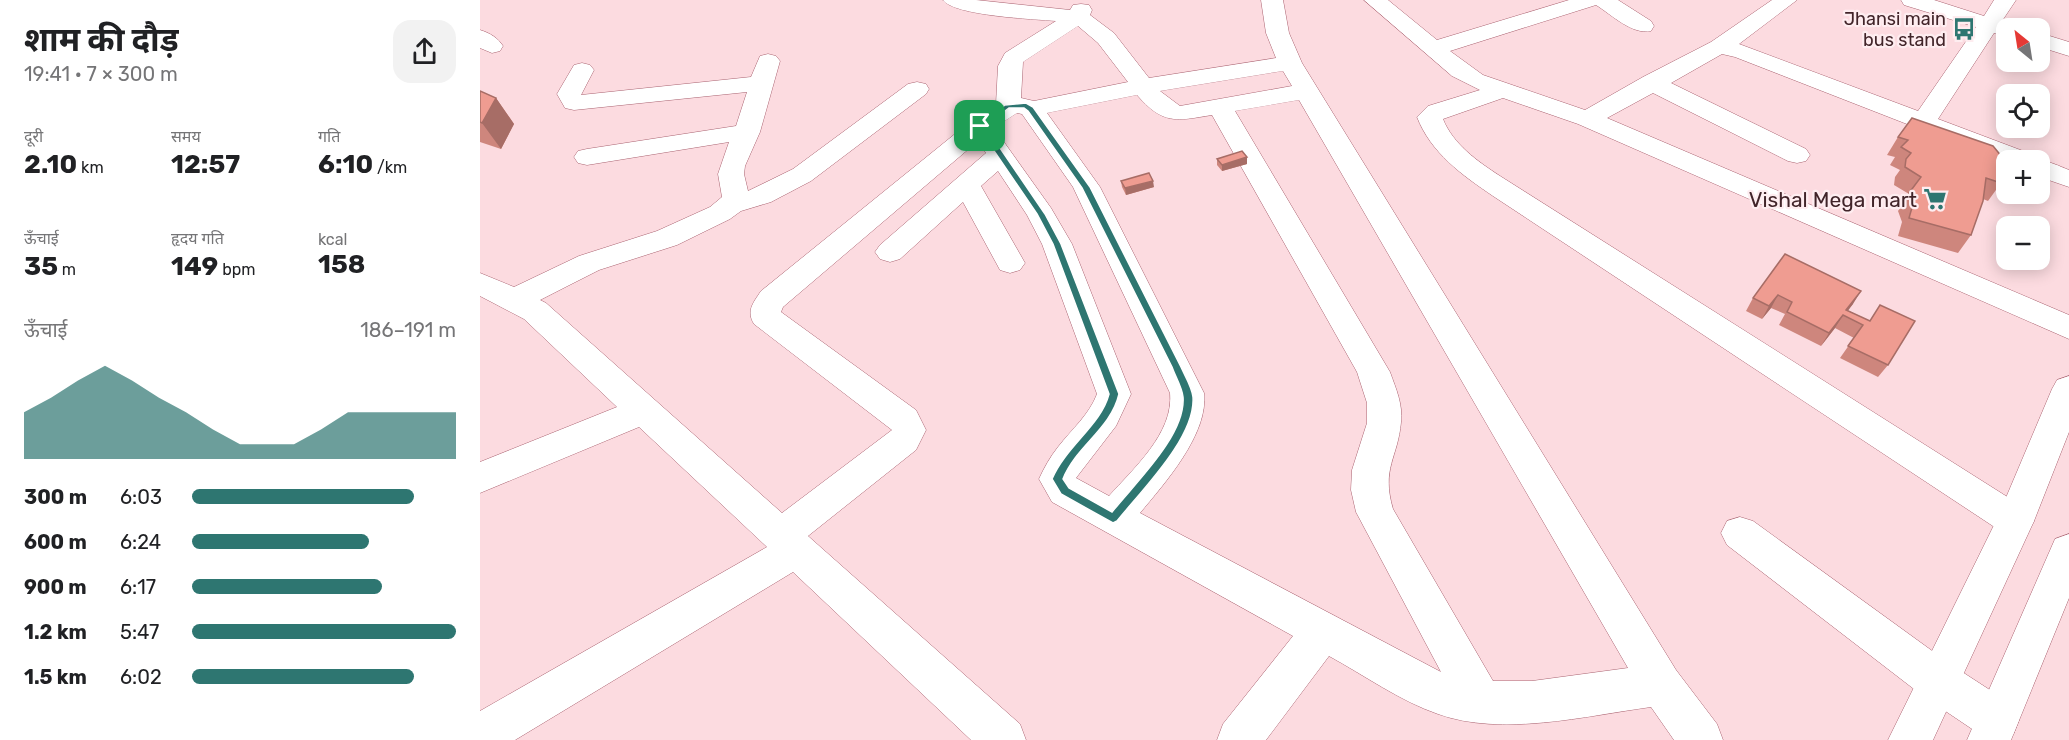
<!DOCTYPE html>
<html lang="hi">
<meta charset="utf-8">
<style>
:root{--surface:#fff;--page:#f2f2f2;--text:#202124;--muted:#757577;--accent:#2e7671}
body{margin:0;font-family:Rubik,"Noto Sans Devanagari",sans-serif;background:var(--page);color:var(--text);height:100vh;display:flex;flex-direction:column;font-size:22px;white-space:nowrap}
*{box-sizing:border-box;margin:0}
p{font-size:20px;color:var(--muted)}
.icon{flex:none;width:33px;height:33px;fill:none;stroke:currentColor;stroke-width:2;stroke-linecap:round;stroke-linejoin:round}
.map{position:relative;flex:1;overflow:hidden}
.drawer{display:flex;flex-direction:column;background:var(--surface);width:480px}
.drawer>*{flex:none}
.needle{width:39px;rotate:330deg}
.tools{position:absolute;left:1516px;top:18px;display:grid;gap:12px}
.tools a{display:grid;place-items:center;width:54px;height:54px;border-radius:12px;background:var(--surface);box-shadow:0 3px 15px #0003;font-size:30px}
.pin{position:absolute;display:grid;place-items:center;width:51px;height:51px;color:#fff;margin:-26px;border-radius:12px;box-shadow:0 3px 9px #0006}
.round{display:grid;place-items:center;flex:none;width:63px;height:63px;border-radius:18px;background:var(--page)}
.headline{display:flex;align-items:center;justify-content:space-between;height:102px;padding:0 24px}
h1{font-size:33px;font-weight:700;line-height:45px}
.stats{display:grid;grid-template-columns:repeat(3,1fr);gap:9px;height:102px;padding:6px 24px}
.stats div{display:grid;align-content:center}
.stats b{font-size:26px;font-weight:700}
.stats small{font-size:16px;font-weight:400}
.stats p{font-size:16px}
.chart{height:168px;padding:12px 24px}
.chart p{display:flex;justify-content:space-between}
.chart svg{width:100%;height:108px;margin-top:6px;fill:var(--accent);opacity:.7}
ul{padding:0 24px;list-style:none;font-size:20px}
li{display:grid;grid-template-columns:96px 72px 1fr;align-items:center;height:45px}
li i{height:15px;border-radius:8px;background:var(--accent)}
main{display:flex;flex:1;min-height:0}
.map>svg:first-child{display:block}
</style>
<main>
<section class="drawer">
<div class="headline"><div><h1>शाम की दौड़</h1><p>19:41 · 7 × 300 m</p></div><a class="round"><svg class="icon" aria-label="share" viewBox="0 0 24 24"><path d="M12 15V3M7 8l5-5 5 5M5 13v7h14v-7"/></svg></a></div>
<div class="stats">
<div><p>दूरी</p><b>2.10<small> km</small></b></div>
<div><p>समय</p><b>12:57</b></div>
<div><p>गति</p><b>6:10<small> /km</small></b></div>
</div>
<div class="stats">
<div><p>ऊँचाई</p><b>35<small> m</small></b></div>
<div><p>हृदय गति</p><b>149<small> bpm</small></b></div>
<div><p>kcal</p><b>158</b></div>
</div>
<div class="chart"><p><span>ऊँचाई</span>186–191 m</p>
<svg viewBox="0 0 160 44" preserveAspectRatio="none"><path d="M0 44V25L10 19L20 12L30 6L40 12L50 19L60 25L70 32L80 38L90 38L100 38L110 32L120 25L130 25L140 25L150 25L160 25V44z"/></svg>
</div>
<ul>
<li><b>300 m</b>6:03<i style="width:84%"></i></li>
<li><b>600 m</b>6:24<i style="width:67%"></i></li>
<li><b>900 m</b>6:17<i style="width:72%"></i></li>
<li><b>1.2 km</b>5:47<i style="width:100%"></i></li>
<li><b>1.5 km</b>6:02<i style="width:84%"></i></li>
</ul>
</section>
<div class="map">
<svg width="1589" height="740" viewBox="0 0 1589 740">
<rect width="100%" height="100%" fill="#fcdbe0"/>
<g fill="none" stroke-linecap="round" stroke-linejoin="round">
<g stroke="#aa6371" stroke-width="1">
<path id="minor" d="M463 0H496L590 10 593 5 601 4 609 5 612 10 610 15 634 33 669 78 796 58 786 33 781 0H803L809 33 822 63 1196 670 1237 724 1243 740H1194L1171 707C1105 716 1022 737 958 714 920 701 884 675 849 656L786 740H737L743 724 813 636 572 502 559 479C564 468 570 457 578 447 592 429 609 415 617 394L562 244 547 215 518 171 501 186 545 263 540 270 530 273 520 270 483 202 420 259 410 262 400 259 395 252 400 245 506 153 498 141 303 307 301 312 436 410 446 430 436 450 328 536 540 724 546 740H491L313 572 35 740H0V711L287 547 159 427 0 493V462L137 407 44 319 0 296V273L34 287 99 256 177 231 230 207 242 197 238 174 249 142 107 165 98 163 94 157 98 151 107 149 256 126 267 92 94 110 85 108 77 94 94 65 102 63 110 65 114 70 101 95 271 77 280 56 288 54 296 56 300 61 280 132 265 166 264 174 268 191 313 169 428 84 437 82 446 84 449 89 446 94 331 181 291 202 261 211 250 219 197 245 119 270 60 300 66 303 302 513 412 430 274 324C266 311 273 303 281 291L491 121 516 104 518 66 525 53 576 21C554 19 474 16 463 0ZM598 26 618 43 648 82 554 101 541 98 543 62ZM803 71 812 86 700 106 680 91ZM657 95C683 125 696 121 732 115L877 372 887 403V423L872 470 871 490 876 512 961 672 660 513C684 484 729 434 724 393L620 187 567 113ZM819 100 1148 668 1052 681H1013L913 509C901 468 918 458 921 422 923 404 916 389 910 372L755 111ZM537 113 542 114 593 187 690 393C694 433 653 469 629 496L596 478 636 426 651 394 592 244 571 208 514 128Z
M884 0H908L957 40 1089 0H1138L1171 21 1174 26 1171 31C1152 35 1132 15 1116 5L970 51 1003 75 1105 110 1163 77 1231 42 1292 0H1317L1259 44 1438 111 1496 27 1424 5 1421 0H1454L1504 16 1514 0H1536L1522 21 1535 25 1537 28H1527V37L1514 33 1458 119 1551 154 1555 160H1527V163L1255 57 1242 54 1191 83 1326 149 1330 155 1326 161 1317 163 1308 161 1173 93 1127 118 1589 315V339L1098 124 1023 98 963 119C973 144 997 161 1020 176L1548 510 1554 521 1548 532 1535 537 1522 532 1013 196C982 175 951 153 937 117L948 106 1000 90 972 76Z
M0 30C10 33 18 38 23 46L20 51 12 53 0 48Z
M1560 33 1589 42V56L1560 47Z
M1558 160C1569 161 1579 166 1589 170V187L1560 177V160Z
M1260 517 1273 521 1473 666 1533 705 1539 720 1533 735 1521 740H1513L1501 735 1443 696 1247 545 1241 533 1247 521Z"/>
</g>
<g stroke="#aa6371" stroke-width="1">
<path id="major" d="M1589 376V432L1554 521 1453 740H1408L1517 519 1572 389 1577 380Z
M1589 534V598L1531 740H1487L1575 539Z"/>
</g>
<use href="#minor" fill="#fff" fill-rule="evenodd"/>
<use href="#major" fill="#fff" fill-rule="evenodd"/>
</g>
<path fill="#ce867d" d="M0 91 16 98 34 124 21 149 0 142Z
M1432 118 1521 183 1508 201 1503 199 1491 235 1478 253 1418 236 1422 222 1418 211 1429 194 1414 185 1415 177 1420 170 1410 165 1415 157 1407 155 1418 137Z
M737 159 767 164 742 171 737 165Z
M641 181 674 187 646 195 642 187Z
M1305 254 1373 304 1367 310 1390 321 1408 365 1398 377 1360 358 1374 338 1355 328 1341 346 1299 325 1305 314 1291 308 1282 319 1266 311 1273 298Z"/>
<path fill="#a76d66" d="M16 98 34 124 21 149 2 123Z
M767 157V164L742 171V165Z
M673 181 674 187 646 195 645 188Z
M1381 291 1373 304 1364 316 1366 310Z
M1298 295 1291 308 1282 319 1289 306Z
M1363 315 1355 328 1341 346 1349 333Z"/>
<path fill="#ef9c91" stroke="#a76d66" stroke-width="1.5" d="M0 91 16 98 2 123 0 122Z
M1432 118 1513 146 1527 163V167L1521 183 1506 178 1503 201 1491 235 1429 218 1433 204 1429 193 1441 177 1425 167 1426 159 1431 153 1421 147 1428 140 1418 137Z
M762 151 767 157 742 165 737 159Z
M669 173 673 181 645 188 641 181Z
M1305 254 1381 291 1366 310 1390 321 1400 305 1435 321 1408 365 1368 346 1383 325 1363 315 1349 333 1307 312 1312 302 1298 295 1289 306 1273 298Z"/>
<path fill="#2e7671" stroke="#fff" stroke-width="1.5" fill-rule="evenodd" d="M546 103 553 107 610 187 701 367C705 376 712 387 713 397 716 437 661 491 637 521L633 523 581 494 572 479C586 446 621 425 629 394L573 244 557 214 497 126 525 105ZM529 108H544L548 111 602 188 692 367C695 376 702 387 703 397 706 435 655 483 632 512L589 488 583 479C596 446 631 429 639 394L581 244 565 214 505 126Z"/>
<defs>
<g id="bus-bare" transform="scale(1.8)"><path d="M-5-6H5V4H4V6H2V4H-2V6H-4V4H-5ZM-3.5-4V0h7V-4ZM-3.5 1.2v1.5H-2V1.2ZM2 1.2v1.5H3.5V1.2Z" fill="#2e7671" stroke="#feedf0" stroke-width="2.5" paint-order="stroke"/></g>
<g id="supermarket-bare" transform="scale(1.8)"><path d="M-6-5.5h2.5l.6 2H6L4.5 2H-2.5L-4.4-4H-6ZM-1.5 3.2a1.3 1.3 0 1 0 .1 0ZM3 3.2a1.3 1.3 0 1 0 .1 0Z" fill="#2e7671" stroke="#feedf0" stroke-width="2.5" paint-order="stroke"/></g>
</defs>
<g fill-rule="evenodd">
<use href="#bus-bare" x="1484" y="29"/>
<use href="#supermarket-bare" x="1455" y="199"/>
</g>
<g text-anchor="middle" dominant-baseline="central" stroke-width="4.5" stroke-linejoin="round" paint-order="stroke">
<g font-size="18" fill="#412429" stroke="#feedf0" text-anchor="end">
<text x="1466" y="19">Jhansi main<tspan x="1466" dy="21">bus stand</tspan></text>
</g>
<g font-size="21" fill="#412429" stroke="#feedf0" text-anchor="end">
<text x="1437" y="199">Vishal Mega mart</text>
</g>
</g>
</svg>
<div class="tools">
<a><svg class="needle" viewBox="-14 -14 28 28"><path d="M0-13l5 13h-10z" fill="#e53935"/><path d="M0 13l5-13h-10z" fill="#757577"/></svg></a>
<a><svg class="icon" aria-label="locate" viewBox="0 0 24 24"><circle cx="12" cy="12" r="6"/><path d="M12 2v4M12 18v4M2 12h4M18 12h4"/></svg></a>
<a>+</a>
<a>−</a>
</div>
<div class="pin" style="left:500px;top:126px;background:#1e9e55"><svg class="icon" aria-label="arrive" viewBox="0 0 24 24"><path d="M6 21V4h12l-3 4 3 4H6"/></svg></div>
</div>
</main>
